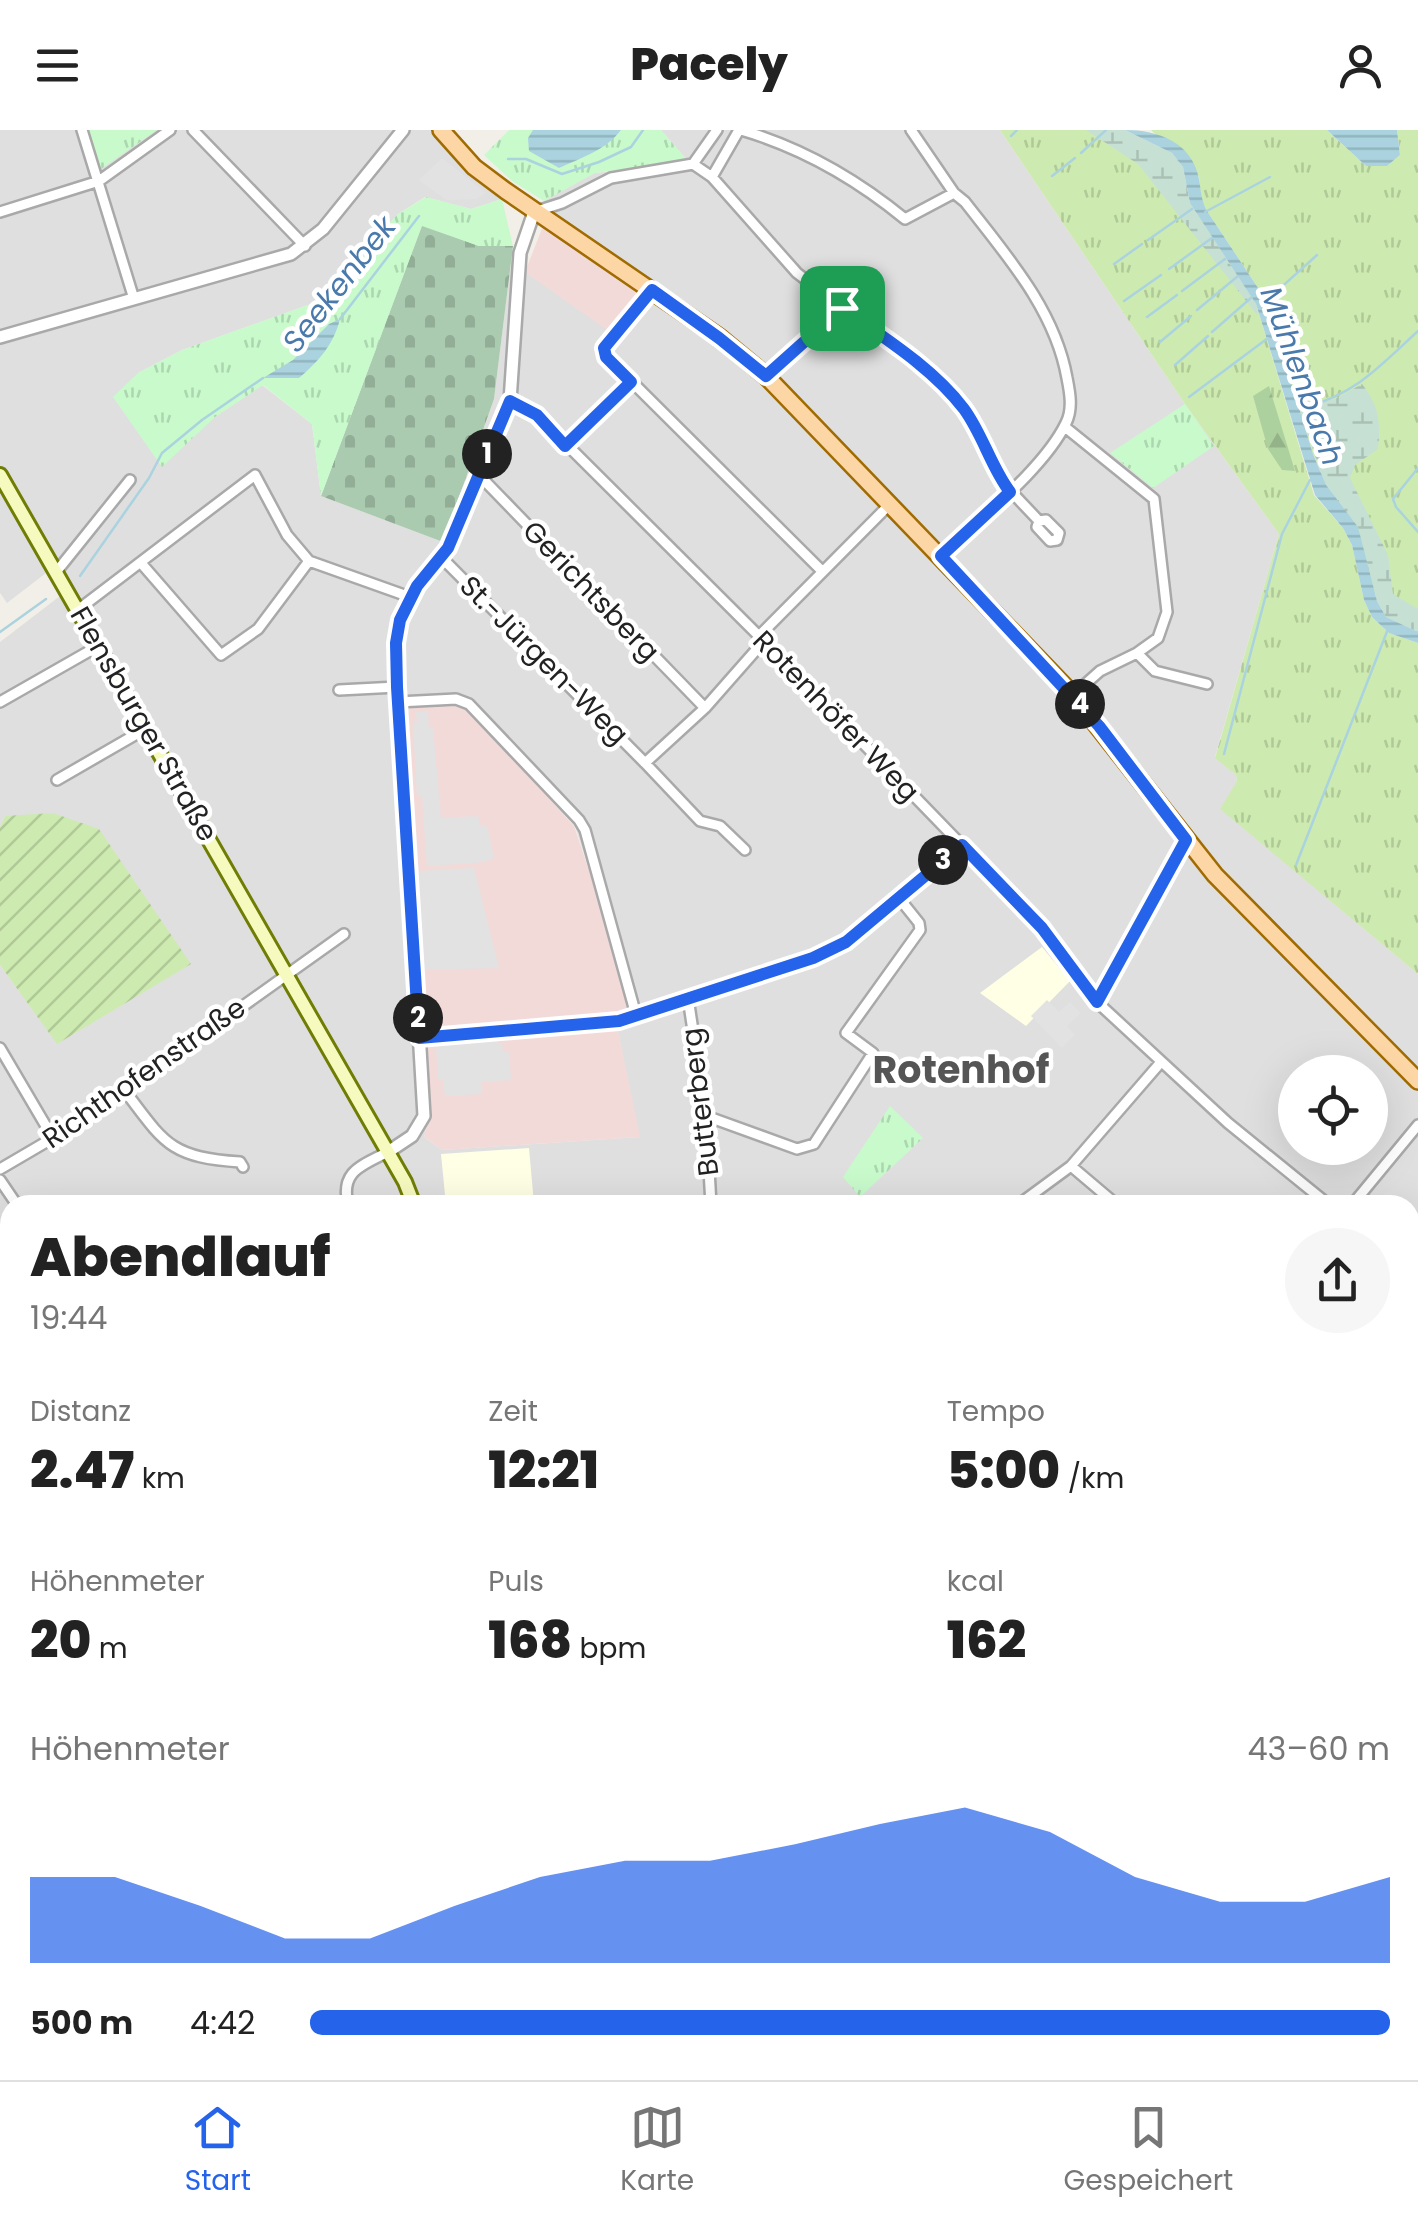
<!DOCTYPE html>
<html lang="de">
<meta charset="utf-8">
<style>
:root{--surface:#fff;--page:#f6f6f6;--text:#222;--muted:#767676;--line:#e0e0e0;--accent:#2563eb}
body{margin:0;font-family:Poppins,sans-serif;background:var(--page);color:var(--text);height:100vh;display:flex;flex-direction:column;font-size:38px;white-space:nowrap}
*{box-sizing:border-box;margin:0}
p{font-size:32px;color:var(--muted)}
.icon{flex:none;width:55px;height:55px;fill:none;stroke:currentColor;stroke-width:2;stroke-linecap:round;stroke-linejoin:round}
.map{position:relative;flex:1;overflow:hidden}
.side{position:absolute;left:0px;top:1065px;width:1420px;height:885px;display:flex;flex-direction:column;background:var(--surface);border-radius:30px 30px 0 0;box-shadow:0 10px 40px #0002}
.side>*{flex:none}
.fabs{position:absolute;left:1278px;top:925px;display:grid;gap:20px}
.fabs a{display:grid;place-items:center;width:110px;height:110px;border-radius:50%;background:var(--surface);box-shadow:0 10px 40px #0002;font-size:50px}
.pin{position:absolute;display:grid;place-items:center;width:85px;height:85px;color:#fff;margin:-42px;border-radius:20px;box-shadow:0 5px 15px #0006}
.km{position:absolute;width:50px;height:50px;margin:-25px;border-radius:50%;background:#222;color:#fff;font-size:28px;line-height:50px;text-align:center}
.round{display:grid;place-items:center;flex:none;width:105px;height:105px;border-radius:52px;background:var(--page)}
.summary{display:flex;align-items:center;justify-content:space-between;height:170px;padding:0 30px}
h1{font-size:55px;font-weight:800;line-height:75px}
.metrics{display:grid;grid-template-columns:repeat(3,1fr);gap:15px;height:170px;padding:10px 30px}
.metrics div{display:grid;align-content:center}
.metrics b{font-size:50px;font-weight:800}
.metrics small{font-size:28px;font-weight:400}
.metrics p{font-size:28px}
.chart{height:280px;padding:20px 30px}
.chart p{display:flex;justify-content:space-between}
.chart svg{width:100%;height:180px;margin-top:10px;fill:var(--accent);opacity:.7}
ul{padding:0 30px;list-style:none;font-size:32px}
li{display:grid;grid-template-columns:160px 120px 1fr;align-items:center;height:75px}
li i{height:25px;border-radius:12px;background:var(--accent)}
header{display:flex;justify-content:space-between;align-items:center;height:130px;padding:0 30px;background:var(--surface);font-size:45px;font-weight:800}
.tab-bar{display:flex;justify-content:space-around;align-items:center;height:140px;border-top:2px solid var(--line);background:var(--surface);font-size:28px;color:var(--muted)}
.tab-bar a{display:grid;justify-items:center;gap:5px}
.tab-bar .current{color:var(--accent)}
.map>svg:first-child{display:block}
</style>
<header><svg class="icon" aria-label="menu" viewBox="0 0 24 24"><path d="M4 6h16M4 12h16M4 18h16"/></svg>Pacely<svg class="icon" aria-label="person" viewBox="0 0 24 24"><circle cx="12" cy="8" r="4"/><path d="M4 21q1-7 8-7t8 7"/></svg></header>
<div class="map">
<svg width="1418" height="1950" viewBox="0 0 1418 1950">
<defs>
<pattern id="grass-tufts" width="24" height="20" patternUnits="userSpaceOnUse" patternTransform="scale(2.5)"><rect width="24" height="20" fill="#cdebb0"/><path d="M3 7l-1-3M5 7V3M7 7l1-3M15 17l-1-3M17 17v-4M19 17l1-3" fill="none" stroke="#b0c997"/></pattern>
<pattern id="forest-firs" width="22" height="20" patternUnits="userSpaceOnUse" patternTransform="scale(2.5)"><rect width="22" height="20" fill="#add19e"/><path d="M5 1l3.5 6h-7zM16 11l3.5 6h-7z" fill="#95b388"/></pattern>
<pattern id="wetland-marsh" width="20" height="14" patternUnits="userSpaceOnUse" patternTransform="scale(2.5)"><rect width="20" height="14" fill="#c6e0d4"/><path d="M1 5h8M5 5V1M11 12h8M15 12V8" fill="none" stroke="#aac0b6"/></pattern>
<pattern id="cemetery-stones" width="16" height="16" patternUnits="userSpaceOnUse" patternTransform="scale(2.5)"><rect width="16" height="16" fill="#aacbaf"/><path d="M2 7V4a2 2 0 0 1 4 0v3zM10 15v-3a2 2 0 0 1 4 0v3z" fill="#92ae96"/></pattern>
<pattern id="park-tufts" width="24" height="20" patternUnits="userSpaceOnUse" patternTransform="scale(2.5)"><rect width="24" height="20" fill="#c8facc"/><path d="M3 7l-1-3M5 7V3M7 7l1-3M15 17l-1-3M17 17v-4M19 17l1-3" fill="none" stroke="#acd6af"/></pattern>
<pattern id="garden-furrows" width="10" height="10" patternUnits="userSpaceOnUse" patternTransform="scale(2.5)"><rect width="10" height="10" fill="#cdebb0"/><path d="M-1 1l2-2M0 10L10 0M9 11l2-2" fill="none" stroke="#b0c997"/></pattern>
<pattern id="water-rules" width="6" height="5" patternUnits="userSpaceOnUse" patternTransform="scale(2.5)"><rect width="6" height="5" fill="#aad3df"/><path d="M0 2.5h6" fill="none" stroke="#92b5bf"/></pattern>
</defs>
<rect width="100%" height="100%" fill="#f2efe9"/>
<path fill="#e0dfdf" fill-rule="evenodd" d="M0 0H433L502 69 471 79 425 67 398 84 319 171 182 220 138 243 215 287 262 255 312 294 321 366 443 412 494 269 513 116 525 142 644 162 543 96 545 60 595 43 660 36 686 29 661 0H1000L1185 274 1279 404 1215 627 1236 645 1237 652 1221 679 1418 844V1347L1410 1358V1075H10V1165L0 1160V835L57 913 5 686 0 697V512L60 466 46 443 7 473 0 463ZM456 576 467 579 575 696 599 770 627 872 615 886 639 1007 442 1020 424 1007 430 985 403 578ZM1295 942H1370V1018H1295Z
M0 1167 10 1171V1940H212L208 1950H0Z"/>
<path fill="#f2dad9" d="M543 96 645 163 610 202 525 142Z
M456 576 467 579 574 696 599 770 627 873 625 880 615 886 640 1007 442 1020 424 1007 430 985 403 577Z
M544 1940H1084V1950H545Z"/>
<path fill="#ebdbe8" d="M1410 1414 1418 1415V1591L1410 1573Z
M1418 1593V1938L1409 1950H1241L1212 1940H1410V1628Z"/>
<path fill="#ffffe5" d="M1042 817 1070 851 1026 896 980 863Z
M529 1018 534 1074 446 1075 441 1024Z"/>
<path fill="url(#grass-tufts)" d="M1000 0H1125L1190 73 1256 174 1314 365 1343 398 1352 415 1364 470 1372 487 1389 503 1418 513V844L1220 679 1237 651 1236 645 1215 628 1279 404 1185 274Z
M1151 0H1327L1366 36H1387L1400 25 1397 0H1418V502L1386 487 1313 324 1266 170 1207 81 1201 69 1199 47Z
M212 1940H477L478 1950H208Z"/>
<path fill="url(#forest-firs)" d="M1269 256 1295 341 1282 340 1268 319 1253 266Z"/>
<path fill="url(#wetland-marsh)" d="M1086 0H1125L1172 23 1183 37 1190 73 1256 174 1258 186 1138 34Z
M1362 254C1379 276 1381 292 1378 319L1355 335 1350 348 1388 425 1393 464 1418 479V502L1386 487 1377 471 1358 397 1325 355 1299 278 1335 269Z"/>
<path fill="url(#cemetery-stones)" d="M422 95 479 116H513L494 269 443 412 321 366Z"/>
<path fill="url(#park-tufts)" d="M89 0H157L101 39Z
M509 0H661L687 30 595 43 544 71 512 51 484 25Z
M426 67 471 79 502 69 513 116H479L422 96 321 366 312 294 263 255 215 287 162 337 113 267 138 243 182 220 319 171 398 84Z
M1185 274 1214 316 1153 358 1110 323Z
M890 976 923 1008 860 1067 843 1047Z"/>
<path fill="url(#garden-furrows)" d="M53 683 99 699 191 834 57 914 0 835V697L5 686Z"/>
<path fill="#e2e2e2" d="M442 28 486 63 476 69 446 70 419 50Z
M428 581 429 598H433L441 688 478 686 480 695H487L494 729 476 733 427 736 422 666H417L413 592 417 591 416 582Z
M474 738 499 838 424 840 419 741Z
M1047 870 1059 882 1070 872 1081 883 1067 896 1075 905 1062 918 1031 886Z
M497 907 498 913H502L503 922H509L511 950 482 952V964L445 966 443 950 438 949 436 917 441 916V912Z"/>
<path fill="url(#water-rules)" d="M533 0H621C606 20 581 28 559 38L529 21 528 8Z
M1125 0C1158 0 1192 12 1199 49 1201 61 1201 70 1207 81L1266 170 1313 324 1326 355 1358 397 1377 471 1386 487 1418 502V513L1389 503 1372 487 1364 470 1352 415 1343 398 1315 365 1256 174 1190 73 1183 37 1172 23Z
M1327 0H1397L1400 25 1387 36H1366Z
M340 189C334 214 318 232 299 248H263L293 230 329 194Z"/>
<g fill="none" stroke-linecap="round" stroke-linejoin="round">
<path stroke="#aad3df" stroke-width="2.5" d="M1011 6 1017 0
M1081 23 1106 0
M508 29H526L562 44 599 32 631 17 643 0
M1052 46 1075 28
M1205 82 1270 47
M1148 110 1192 79
M1114 134 1142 114
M1169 139 1212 108
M1182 161 1225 129
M1124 171 1161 145
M1266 171 1317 125
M1197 180 1238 146
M1147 187 1177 165
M340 189 419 86
M1212 202 1252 167
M1160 212 1191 186
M1175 235 1208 206
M1189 267 1268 208
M1306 277C1357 263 1380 236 1418 201
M1418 338 1393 369 1396 377 1418 402
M80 446 149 348 162 323 202 290 263 248
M0 502 46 469
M1224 624 1282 404 1310 350
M1296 735 1388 499"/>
<g stroke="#a9a9a9" stroke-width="14">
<path id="minor" d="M82 0 134 169
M193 0 305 116
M741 0C803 18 855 48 905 89L954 63
M911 0 954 63 965 72C1007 126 1055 180 1067 248 1070 263 1073 279 1066 293 1044 339 978 390 941 426
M693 34 712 47 797 143 937 251 962 277 986 314 1004 354 1039 391 1046 390 1059 403 1057 410 1050 411 1037 397 1039 391
M712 47 739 0
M537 81 562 73 611 48 693 34 717 0
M0 82 99 51 170 0
M652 160 604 218 607 227 822 441
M766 246 842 178
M510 271 537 285 764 511 1042 798 1097 872 1228 993 1329 1075
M1065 297 1154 369 1167 482 1158 508 1137 523
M565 316 631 251
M478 344 705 578
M442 428 645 633 705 578 764 511
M141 433 221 525 258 499 309 431
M57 441 130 350
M79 479 255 345 287 405 309 431 410 467
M759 506 890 374
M339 560 397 557
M1073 565 1100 541 1137 523 1155 541 1207 554
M0 572 100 515
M398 572 456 569 469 574 579 690 585 700 636 885
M645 633 700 691 720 696 745 720
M57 650 147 598
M688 868 706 986 711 1075
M1097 872 1186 710
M419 908 619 891 813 828 846 813 962 715
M0 918 53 1008
M125 961C165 1014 170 1027 240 1032L243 1037
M706 986 797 1019 814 1014 873 923 846 903 920 800 919 793 899 768
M1071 1036 1117 1075
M0 1039 82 991 344 804
M0 1050 17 1075
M348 1075C340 1041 361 1036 388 1022
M1018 1075 1071 1036 1161 932
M1352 1075 1418 995
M1410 1143 1418 1150
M0 1176 10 1181
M1410 1270 1418 1276
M0 1339 10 1344
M0 1557 10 1544
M0 1697 10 1727
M1410 1826 1418 1828
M0 1837 10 1833
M152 1940 154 1950
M50 1950 68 1940
M1275 1950V1940"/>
</g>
<g stroke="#a9a9a9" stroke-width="16">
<path id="tertiary" d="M0 207 291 124 323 99 403 0
M388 1022 412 1006 424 986 396 513 400 490 410 467 448 418 510 271 520 123 534 82
M1416 1950 1418 1947"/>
</g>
<g stroke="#707d05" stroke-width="18">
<path id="secondary" d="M0 345 405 1052 414 1075
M488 1940 489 1950"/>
</g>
<g stroke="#a06b00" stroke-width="20">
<path id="primary" d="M441 0 474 37 506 61 719 207 766 246 1073 565 1215 745 1418 951"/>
</g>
<use href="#minor" stroke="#fff" stroke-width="9"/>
<use href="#tertiary" stroke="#fff" stroke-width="11"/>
<use href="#secondary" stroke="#f7fabf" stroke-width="12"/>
<use href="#primary" stroke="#fcd6a4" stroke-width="15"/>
<g stroke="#707070" stroke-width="6">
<path id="rail" d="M0 1160 10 1165
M1410 1419 1418 1420"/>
</g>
<use href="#rail" stroke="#fff" stroke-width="2.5" stroke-dasharray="8" stroke-linecap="butt"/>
</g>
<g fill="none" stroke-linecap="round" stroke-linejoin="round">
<g stroke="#fff" stroke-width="20">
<path id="route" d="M652 160 719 208 766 246 842 178C883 207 933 238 964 279 983 305 991 337 1010 362L941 426 1099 596 1186 710 1097 872 1042 798 962 715 846 812 813 828 619 891 419 908 397 557 396 513 400 490 417 456 448 418 510 271 537 285 565 316 631 252 606 227 604 218Z"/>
</g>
<use href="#route" stroke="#2563eb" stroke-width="12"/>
</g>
<g text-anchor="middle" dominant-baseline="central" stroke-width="9" stroke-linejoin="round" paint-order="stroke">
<g font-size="28" fill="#222" stroke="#fff">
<text transform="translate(591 461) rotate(46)">Gerichtsberg</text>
<text transform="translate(544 530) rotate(45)">St.-Jürgen-Weg</text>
<text transform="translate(836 586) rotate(46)">Rotenhöfer Weg</text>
<text transform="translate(144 594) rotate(60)">Flensburger Straße</text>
<text transform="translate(144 943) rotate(-35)">Richthofenstraße</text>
<text transform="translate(700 972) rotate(-97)">Butterberg</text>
</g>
<g font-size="30" font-style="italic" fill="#4a7aab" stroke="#fff">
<text transform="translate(339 154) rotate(-52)">Seekenbek</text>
<text transform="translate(1302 246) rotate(70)">Mühlenbach</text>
</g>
<g font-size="38" font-weight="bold" fill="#555" stroke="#fff">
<text x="961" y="939">Rotenhof</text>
</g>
</g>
</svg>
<div class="fabs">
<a><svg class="icon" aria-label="locate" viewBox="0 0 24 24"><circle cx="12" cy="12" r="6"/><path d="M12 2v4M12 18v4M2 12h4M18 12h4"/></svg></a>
</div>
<div class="pin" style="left:842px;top:178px;background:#1e9e55"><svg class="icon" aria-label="arrive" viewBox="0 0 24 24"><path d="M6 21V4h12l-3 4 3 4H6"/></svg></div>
<b class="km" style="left:487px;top:324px">1</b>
<b class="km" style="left:418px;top:888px">2</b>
<b class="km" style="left:943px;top:730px">3</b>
<b class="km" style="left:1080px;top:574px">4</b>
<section class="side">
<div class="summary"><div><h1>Abendlauf</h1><p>19:44</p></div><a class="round"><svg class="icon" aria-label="share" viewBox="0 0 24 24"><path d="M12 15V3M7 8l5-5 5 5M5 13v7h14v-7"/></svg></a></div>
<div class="metrics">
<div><p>Distanz</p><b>2.47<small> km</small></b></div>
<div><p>Zeit</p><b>12:21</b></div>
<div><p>Tempo</p><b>5:00<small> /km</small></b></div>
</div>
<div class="metrics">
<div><p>Höhenmeter</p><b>20<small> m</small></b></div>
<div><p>Puls</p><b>168<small> bpm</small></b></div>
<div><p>kcal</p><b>162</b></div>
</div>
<div class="chart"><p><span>Höhenmeter</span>43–60 m</p>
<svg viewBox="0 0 160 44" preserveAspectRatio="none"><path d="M0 44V23L10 23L20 30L30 38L40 38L50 30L60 23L70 19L80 19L90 15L100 10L110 6L120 12L130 23L140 29L150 29L160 23V44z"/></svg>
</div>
<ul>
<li><b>500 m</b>4:42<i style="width:100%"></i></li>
</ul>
</section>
</div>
<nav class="tab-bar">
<a class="current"><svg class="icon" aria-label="home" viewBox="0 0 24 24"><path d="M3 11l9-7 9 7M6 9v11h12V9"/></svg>Start</a>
<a><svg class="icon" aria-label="map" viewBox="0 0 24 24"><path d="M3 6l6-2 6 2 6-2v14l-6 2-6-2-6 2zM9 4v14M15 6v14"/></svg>Karte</a>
<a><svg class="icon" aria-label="saved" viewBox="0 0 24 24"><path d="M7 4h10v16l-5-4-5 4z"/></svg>Gespeichert</a>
</nav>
